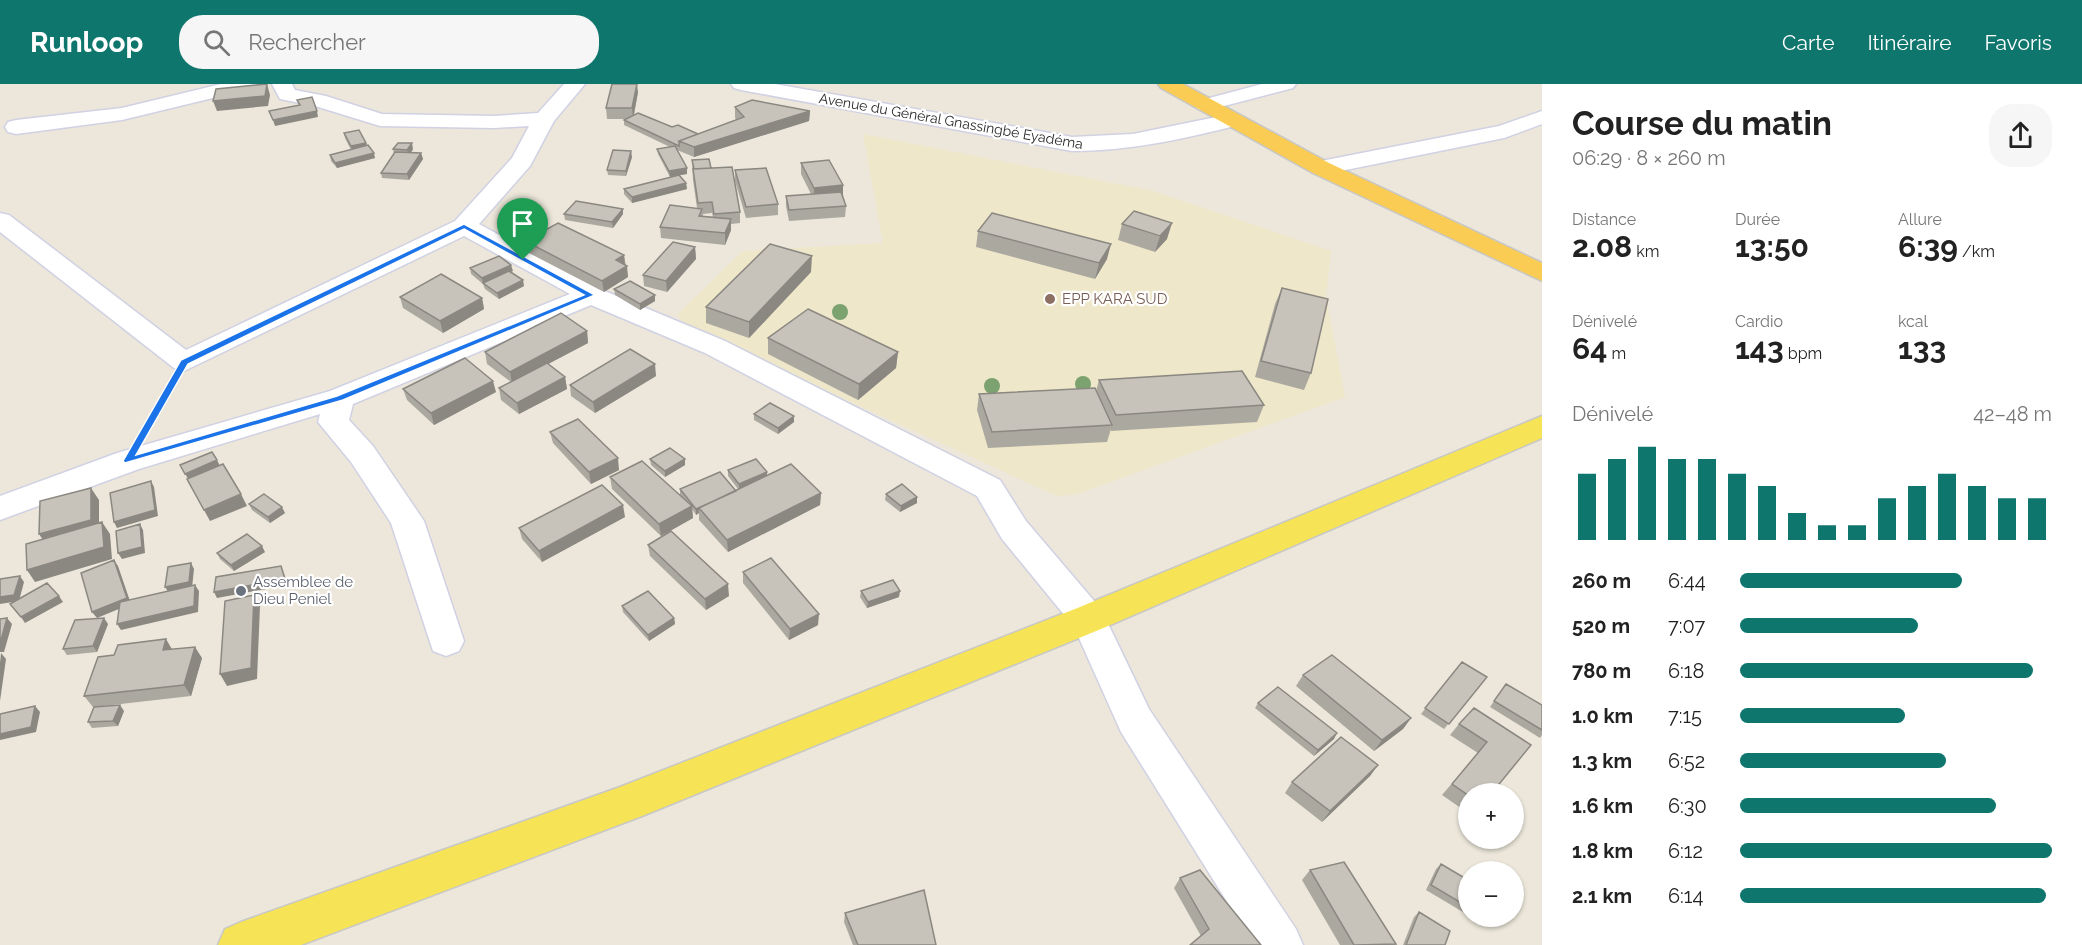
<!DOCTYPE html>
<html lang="fr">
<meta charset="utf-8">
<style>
:root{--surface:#fff;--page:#f6f6f6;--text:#222;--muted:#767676;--accent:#0f766e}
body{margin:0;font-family:Raleway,sans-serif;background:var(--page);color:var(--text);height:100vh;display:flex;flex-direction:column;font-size:22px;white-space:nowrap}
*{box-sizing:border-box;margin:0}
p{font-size:20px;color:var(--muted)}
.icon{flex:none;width:33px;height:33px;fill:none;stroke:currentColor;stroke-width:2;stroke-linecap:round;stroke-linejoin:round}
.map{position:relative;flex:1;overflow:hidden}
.panel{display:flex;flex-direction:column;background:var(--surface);width:540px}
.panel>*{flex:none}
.tools{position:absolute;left:1458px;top:699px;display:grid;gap:12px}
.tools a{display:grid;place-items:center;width:66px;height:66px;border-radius:50%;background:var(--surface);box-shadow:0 2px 4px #0004;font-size:30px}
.pin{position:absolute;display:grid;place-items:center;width:51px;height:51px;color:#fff;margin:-62px -26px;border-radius:50% 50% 50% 0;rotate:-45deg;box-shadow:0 0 6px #0007}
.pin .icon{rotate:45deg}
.round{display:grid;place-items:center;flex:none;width:63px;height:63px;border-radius:24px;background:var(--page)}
.head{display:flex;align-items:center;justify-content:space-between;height:102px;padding:0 30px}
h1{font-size:33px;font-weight:700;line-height:45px}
.metrics{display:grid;grid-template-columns:repeat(3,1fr);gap:9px;height:102px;padding:6px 30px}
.metrics div{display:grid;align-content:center}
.metrics b{font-size:30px;font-weight:700}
.metrics small{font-size:16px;font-weight:400}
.metrics p{font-size:16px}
.chart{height:168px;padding:12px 30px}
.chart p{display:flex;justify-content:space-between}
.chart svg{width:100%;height:108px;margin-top:6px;stroke:var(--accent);stroke-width:6}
ul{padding:0 30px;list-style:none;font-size:20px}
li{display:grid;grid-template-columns:96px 72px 1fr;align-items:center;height:45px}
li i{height:15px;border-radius:8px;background:var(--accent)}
header{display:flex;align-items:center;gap:36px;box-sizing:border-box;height:84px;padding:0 30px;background:var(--accent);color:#fff}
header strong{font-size:28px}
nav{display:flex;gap:33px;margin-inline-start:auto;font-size:21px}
.search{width:420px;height:54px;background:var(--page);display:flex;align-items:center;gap:15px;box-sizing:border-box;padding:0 21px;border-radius:24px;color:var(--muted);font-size:22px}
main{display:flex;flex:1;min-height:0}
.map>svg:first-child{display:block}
</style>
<header>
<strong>Runloop</strong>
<div class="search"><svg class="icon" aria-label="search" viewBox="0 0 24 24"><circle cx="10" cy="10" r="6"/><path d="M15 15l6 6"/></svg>Rechercher</div>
<nav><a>Carte</a><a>Itinéraire</a><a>Favoris</a></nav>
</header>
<main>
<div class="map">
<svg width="1542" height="861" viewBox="0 0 1542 861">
<rect width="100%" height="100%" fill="#ece7da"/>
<path fill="#efe7c9" d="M863 50 1153 107 1331 167 1326 212 1345 313 1077 410 1057 412 685 242 678 230 743 167 883 159Z"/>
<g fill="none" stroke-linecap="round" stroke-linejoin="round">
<g stroke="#d0d1e3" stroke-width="3">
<path id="minor" d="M221 0H257L254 4 122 36 16 50 8 48 5 43 8 38 16 36 122 24Z
M272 0H292L295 6 326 12 382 30 494 32 538 29 564 0H585L554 37 530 82 479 140 600 205 725 257 1000 396 1026 437 1101 525 1149 625 1296 845 1303 861H1254L1121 648 1074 543 1002 455 977 412 705 269 591 221 353 320 349 336 373 362 424 437 464 557 459 567 446 572 433 567 391 439 351 378 318 338 320 330 139 385 0 436V412L117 369 330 307 570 210 464 152 184 287 174 284 0 148V129L9 131 186 266 455 137 512 74 529 42 494 44 380 42 315 22 280 15Z
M1262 0H1296L1293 4 1205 27 1198 25 1194 21 1198 17Z
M1542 27V40L1504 54 1321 91 1313 89 1310 84 1313 79 1321 77 1499 42Z"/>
</g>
<g stroke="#d0d1e3" stroke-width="3">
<path id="secondary" d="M731 0H775L1072 53 1133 50 1231 30 1239 31 1242 36 1239 41C1183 55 1129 67 1072 67L741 6 734 4Z"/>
</g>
<g stroke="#c7c7c7" stroke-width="3">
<path id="primary" d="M1542 332V354L1101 545 642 732 301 861H218L225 845 241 838 620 703 1075 525Z"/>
</g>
<g stroke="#c7c7c7" stroke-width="3">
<path id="trunk" d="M1158 0H1183L1329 79 1542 179V197L1313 89 1161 4Z"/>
</g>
<path stroke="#c7c7c7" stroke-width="4" stroke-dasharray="4.5 3" stroke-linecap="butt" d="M149 340 171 302"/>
<use href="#minor" fill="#fff" fill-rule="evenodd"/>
<use href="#secondary" fill="#fff" fill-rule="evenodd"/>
<use href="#primary" fill="#f6e456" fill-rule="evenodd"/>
<use href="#trunk" fill="#facc54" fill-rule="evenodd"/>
</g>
<g fill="#7ba26f">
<circle cx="840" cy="228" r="8"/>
<circle cx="1083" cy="300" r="8"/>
<circle cx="992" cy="302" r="8"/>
</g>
<path fill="#aba8a0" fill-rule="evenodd" d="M638 8 634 31 698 50 737 36 735 34V23L810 27 809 37 694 73 677 66 687 90 679 91 686 99 687 105 632 119 624 110V105L670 93 658 70 657 65 670 63 624 41V36L626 35H607L606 24Z
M344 49 367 61 375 74 337 84 331 77 330 71 351 66 345 54Z
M393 65H413L411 69H421L423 75 409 96 382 94 381 89 394 70Z
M632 73 626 92 608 91 607 86Z
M692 76 711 84 740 128V139L731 140V146L725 161 661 154 660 143 697 124 693 96ZM712 129 713 133 703 132V130Z
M801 79 843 111 846 122 845 133 789 137 786 122V112L811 110 801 90Z
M735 86 778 120V131L746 134 735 97Z
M623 125V130L613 144 565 136 564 130Z
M1122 140 1167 155 1155 168 1118 156Z
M978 147 1107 175 1095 195 976 163Z
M525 157 624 171 628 193 604 208 527 168Z
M695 163 696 175 667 208 644 202 643 191Z
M470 184 513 187 511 188 524 202 499 215 485 205 483 200 471 190Z
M811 188 749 254 706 239V223Z
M1282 204 1311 289 1304 306 1255 293 1275 220Z
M614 205 655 217 640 226 615 211Z
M400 213 482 214 484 225 443 249 403 224Z
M587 247 588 259 548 280 565 293 567 305 519 330 501 316 499 304 511 298 487 280 485 268Z
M768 254 898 268 896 284 858 316 768 270Z
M656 292 595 329 571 312 570 301Z
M1099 296 1264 321 1257 338 1111 347V345L1107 358 988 364 977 326 979 310 1096 307Z
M403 305 496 308 434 341 407 316Z
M754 330 794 338 778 350 754 336Z
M550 348 619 386 591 400 553 359Z
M650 375 685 381 665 393 651 381Z
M728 386 767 391 821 409 820 421 728 468 699 436V429L696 431 692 425 693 434 661 452 612 405 610 393 680 411V405L736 407 738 405 728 392Z
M886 410 917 419 900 428 885 416Z
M249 420 285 429 270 439 252 426Z
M625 433 542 478 522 455 519 444Z
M648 461 729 512 706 526 650 472Z
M265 468 234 487 220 475 217 469Z
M743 488 818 541 789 556 743 499Z
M861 507 899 513 867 524 860 513Z
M622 522 674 534 675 540 649 557 623 528Z
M108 540 97 568 67 571 63 565Z
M172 565 202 574 191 612 103 622 124 627 118 642 92 644 88 638 94 623H93L84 612Z
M1462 578 1487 593 1444 645 1421 630Z
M1303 591 1411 634 1403 645 1374 667 1296 602Z
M1506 600 1542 621V651L1540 654 1490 623Z
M1258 619 1334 655 1314 672 1255 624Z
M1459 640 1531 661 1468 710V729L1442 711 1478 669 1450 651Z
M1378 681 1370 692 1322 738 1285 709 1292 698Z
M1441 780 1468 796V831L1426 806 1436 785Z
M1310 786 1396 861H1340L1302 796Z
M1180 794 1261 861 1201 852 1174 804Z
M1419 828 1445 861H1403L1414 833Z
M845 829 936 861H853L844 838Z
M1471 832H1481L1477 836Z"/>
<path fill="#8b8882" d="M267 0 270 11 268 22 217 27 213 17Z
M637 0 638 8 633 35 632 24Z
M317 27 318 33 275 42 273 36Z
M810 27 809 37 694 73V63Z
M366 59 368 64 352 67 351 62Z
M412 59 413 65 409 71 407 66Z
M631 67 632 73 626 92V87Z
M374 69 375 74 337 84 335 79Z
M421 69 423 75 409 96 407 90Z
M687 84V90L670 93 669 87Z
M686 99 687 105 632 119V113Z
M843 101V111L814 115V104Z
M623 125V130L613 144 612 138Z
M731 135V146L725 161V149Z
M1172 139 1167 155 1155 168 1160 152Z
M1111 160 1107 175 1095 195 1099 179Z
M695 163 696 175 667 208 666 197Z
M624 171 625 182 616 176Z
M812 172 811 188 749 254V238Z
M511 181 513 187 483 200 482 194Z
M627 182 628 193 604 208 602 197Z
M523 196 524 202 499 215 497 209Z
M655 211V217L640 226V220Z
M482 214 484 225 443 249 440 237Z
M587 247 588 259 512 299 510 288Z
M898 268 896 284 858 316 859 300Z
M655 280 656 292 595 329 593 318Z
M565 293 567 305 519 330 517 319Z
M493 297 496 308 434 341 431 329Z
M794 332V338L778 350V344Z
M618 374 619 386 591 400 589 388Z
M685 375V381L665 393V387Z
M217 376 220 382 189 396 185 390Z
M767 388V394L739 406V400Z
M151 397 154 403 158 432 117 444 114 438Z
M91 404 99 416V448L47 462 39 450Z
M736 407 699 424V429L696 431V425Z
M821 409 820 421 728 468 727 456Z
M241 410 247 422 210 437 204 426Z
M917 413V419L900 428 901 422Z
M623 421 625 433 542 478 539 467Z
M692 422 693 434 661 452 659 440Z
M282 423 285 429 270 439 268 433Z
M102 438 110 450 112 475 35 498 27 486Z
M140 440 143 446 145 469 122 475 118 469Z
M262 462 265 468 234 487 231 481Z
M114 476 118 482 131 520 97 534 92 528Z
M191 479 194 485 192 504 169 509 165 503Z
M281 482 288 501 217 514 214 508Z
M20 492 24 498 19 517 0 520V513Z
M728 500 729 512 706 526 705 515Z
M195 501 199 507 198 528 121 546 117 540Z
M900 507 899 513 867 524 868 518Z
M254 511 260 522 257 595 227 602 220 590Z
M59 512 63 518 25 539 21 533Z
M819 530 818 541 789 556 790 545Z
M7 534 12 540 4 568H0V560Z
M104 534 108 540 97 568 93 562Z
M674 534 675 540 649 557 648 551Z
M166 555 173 567 163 566Z
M195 563 202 574 191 612 184 601Z
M1 569 6 575 0 617V579Z
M120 621 124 627 118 642 113 637Z
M35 622 40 628 36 648 0 656V650Z
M1411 634 1403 645 1374 667 1382 656Z
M1337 649 1334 655 1314 672 1318 666Z
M1378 681 1370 692 1322 738 1330 727Z"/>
<path fill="#c7c3ba" stroke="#8b8882" stroke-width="1.5" d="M267 0 265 12 213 17 216 5Z
M612 0H637L632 24H606Z
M312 13 317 27 273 36 269 27 300 21 297 16Z
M752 16 810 27 694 63 679 57 744 33 735 23Z
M638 29 672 43 678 41 698 50 679 57V62L624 36Z
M359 46 366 59 351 62 344 49Z
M398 59H412L407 66 393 65Z
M368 61 374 69 335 79 330 71Z
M675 62 687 84 669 87 657 65Z
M613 66 631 67 626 87 607 86Z
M395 68 421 69 407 90 381 89Z
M709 75 711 84 694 85 692 76Z
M829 76 843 101 814 104 801 79Z
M732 83 740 128 714 130 712 118 698 119 693 85Z
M766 84 778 120 746 123 735 86Z
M679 91 686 99 632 113 624 105Z
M841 108 846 122 789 126 786 112Z
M576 117 623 125 612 138 564 130Z
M670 121 702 125 699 132 731 135 725 149 660 143Z
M1134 127 1172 139 1160 152 1122 140Z
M992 129 1111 160 1099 179 978 147Z
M558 139 624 171 616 176 627 182 602 197 525 157Z
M673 158 695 163 666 197 643 191Z
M770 160 812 172 749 238 706 223Z
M499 172 511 181 482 194 470 184Z
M509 187 523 196 497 209 483 199Z
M441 190 482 214 440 237 400 213Z
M630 197 655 211 640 220 614 205Z
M1282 204 1328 215 1311 289 1261 277Z
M808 225 898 268 859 300 768 254Z
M561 229 587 247 510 288 485 268Z
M630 265 655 280 593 318 570 301Z
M465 274 493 297 431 329 403 305Z
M547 279 565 293 517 319 499 304Z
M1242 287 1264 321 1116 331 1099 296Z
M1095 304 1112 341 992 348 979 310Z
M770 319 794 332 778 344 754 330Z
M578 335 618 374 589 388 550 348Z
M670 364 685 375 665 387 650 375Z
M212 368 217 376 185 390 180 381Z
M756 375 767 388 739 400 728 386Z
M642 377 692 422 659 440 610 393Z
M223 380 241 410 204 426 187 395Z
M791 380 821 409 727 456 699 424Z
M720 388 736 407 696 425 680 405Z
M151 397 155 426 114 438 110 409Z
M902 400 917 413 901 422 886 410Z
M602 401 623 421 539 467 519 444Z
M91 404V436L39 450 40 417Z
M264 410 282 423 268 433 249 420Z
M102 438 104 463 27 486 26 460Z
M140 440 142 463 118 469 116 447Z
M671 447 728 500 705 515 648 461Z
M247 450 262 462 231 481 217 469Z
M771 474 819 530 790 545 743 488Z
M114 476 127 514 92 528 81 489Z
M191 479 189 498 165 503 168 483Z
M281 482 285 495 214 508 216 493Z
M20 492 14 511 0 513V495Z
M893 496 900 507 868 518 861 507Z
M47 499 59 512 21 533 10 520Z
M195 501 194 522 117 540 120 518Z
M648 507 674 534 648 551 622 522Z
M254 511 251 584 220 590 225 517Z
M7 534 0 560V535Z
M104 534 93 562 63 565 75 536Z
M166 555 163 566 195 563 184 601 84 612 98 573 114 571 118 561Z
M1332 571 1411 634 1382 656 1303 591Z
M1462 578 1487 593 1449 640 1425 624Z
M1506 600 1542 621V646L1494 617Z
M1278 603 1337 649 1318 666 1258 619Z
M120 621 113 637 88 638 94 623Z
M35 622 31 643 0 650V630Z
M1474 624 1531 661 1491 710H1468V711L1452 700 1487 658 1459 640Z
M1341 653 1378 681 1330 727 1292 698Z
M1344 778 1396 860 1354 861 1310 786Z
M1441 780 1468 796V823L1431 801Z
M1200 786 1261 861H1190L1209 845 1180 794Z
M924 806 936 861H858L845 829Z
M1419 828 1450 847 1445 861H1406Z"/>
<path fill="#1a73e8" stroke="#fff" stroke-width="1.5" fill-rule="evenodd" d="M464 140 595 211 343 316 125 379 123 377 181 276ZM464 145 584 211 337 312 136 371 188 280Z"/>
<circle fill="#8d6e63" stroke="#fff" stroke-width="2" cx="1050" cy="215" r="6"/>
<circle fill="#6b7280" stroke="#fff" stroke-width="2" cx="241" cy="507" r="6"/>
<g text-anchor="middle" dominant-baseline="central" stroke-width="4.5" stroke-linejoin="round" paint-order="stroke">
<g font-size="14" fill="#292929" stroke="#fff">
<text transform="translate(951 37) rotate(10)">Avenue du Général Gnassingbé Eyadéma</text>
</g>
<g font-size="15" fill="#785e54" stroke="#fff" text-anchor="start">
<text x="1062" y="215">EPP KARA SUD</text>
</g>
<g font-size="15" fill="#5b616d" stroke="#fff" text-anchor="start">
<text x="253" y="498">Assemblee de<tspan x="253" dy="17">Dieu Peniel</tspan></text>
</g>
</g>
</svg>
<div class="tools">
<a>+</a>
<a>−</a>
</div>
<div class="pin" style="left:523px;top:176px;background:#1e9e55"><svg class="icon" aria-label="arrive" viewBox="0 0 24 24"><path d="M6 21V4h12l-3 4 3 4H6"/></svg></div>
</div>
<section class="panel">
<div class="head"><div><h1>Course du matin</h1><p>06:29 · 8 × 260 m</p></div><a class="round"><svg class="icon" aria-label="share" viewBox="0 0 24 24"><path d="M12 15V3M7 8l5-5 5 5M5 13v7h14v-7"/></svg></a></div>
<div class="metrics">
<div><p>Distance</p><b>2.08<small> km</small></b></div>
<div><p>Durée</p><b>13:50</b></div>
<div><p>Allure</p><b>6:39<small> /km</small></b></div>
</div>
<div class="metrics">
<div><p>Dénivelé</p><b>64<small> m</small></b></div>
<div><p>Cardio</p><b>143<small> bpm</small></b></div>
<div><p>kcal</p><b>133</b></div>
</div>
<div class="chart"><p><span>Dénivelé</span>42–48 m</p>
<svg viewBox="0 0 160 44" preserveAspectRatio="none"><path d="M5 44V17M15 44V11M25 44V6M35 44V11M45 44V11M55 44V17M65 44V22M75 44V33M85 44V38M95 44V38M105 44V27M115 44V22M125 44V17M135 44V22M145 44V27M155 44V27"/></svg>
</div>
<ul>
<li><b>260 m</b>6:44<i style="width:71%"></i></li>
<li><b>520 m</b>7:07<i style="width:57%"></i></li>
<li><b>780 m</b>6:18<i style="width:94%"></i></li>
<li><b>1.0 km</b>7:15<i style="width:53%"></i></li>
<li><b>1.3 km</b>6:52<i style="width:66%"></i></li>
<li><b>1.6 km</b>6:30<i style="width:82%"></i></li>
<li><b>1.8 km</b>6:12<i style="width:100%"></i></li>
<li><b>2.1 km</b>6:14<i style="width:98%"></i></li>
</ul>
</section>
</main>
